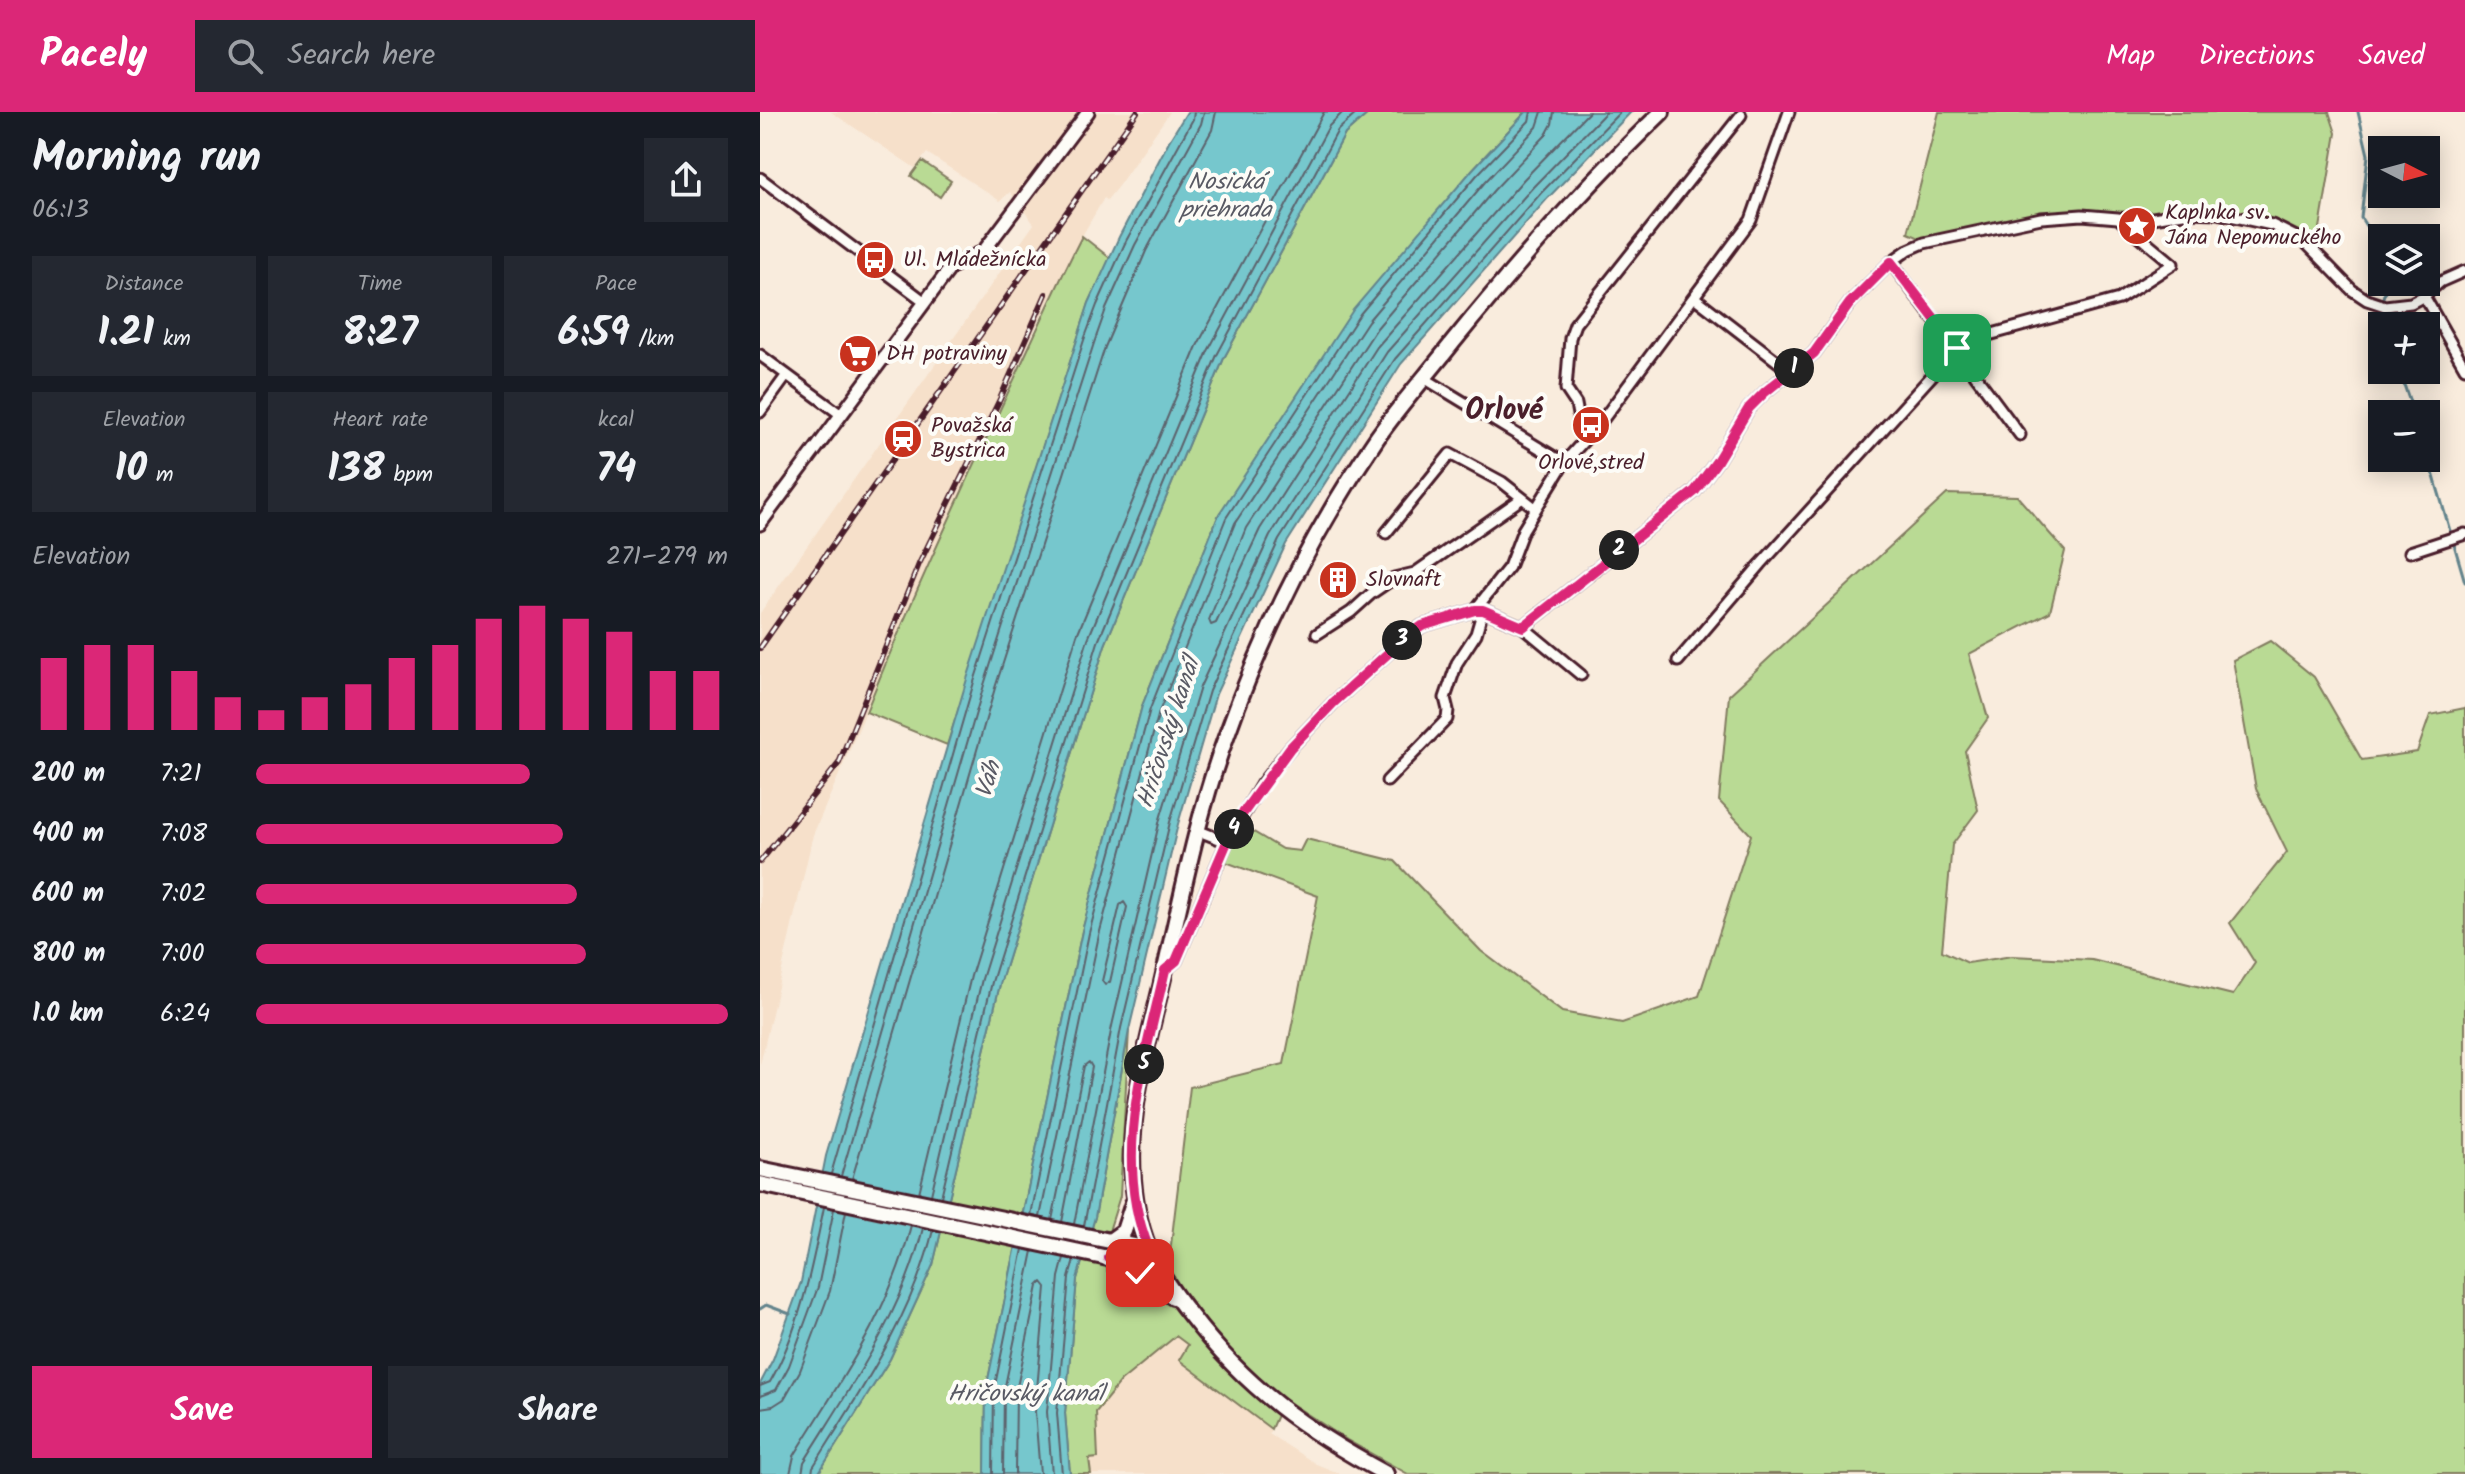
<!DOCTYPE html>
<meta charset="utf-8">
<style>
:root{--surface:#171b24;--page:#242831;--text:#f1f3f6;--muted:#9ea1a6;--accent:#db2777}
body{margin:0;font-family:Kalam,sans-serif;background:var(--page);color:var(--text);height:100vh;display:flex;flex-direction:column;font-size:30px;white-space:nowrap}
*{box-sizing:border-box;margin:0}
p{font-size:26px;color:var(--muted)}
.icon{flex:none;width:44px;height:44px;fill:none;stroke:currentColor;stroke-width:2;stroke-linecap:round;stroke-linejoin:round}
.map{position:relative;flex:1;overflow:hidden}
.details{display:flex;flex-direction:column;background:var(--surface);width:760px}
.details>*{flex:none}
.needle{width:52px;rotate:96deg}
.buttons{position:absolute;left:1608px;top:24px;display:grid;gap:16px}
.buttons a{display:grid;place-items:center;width:72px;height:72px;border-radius:0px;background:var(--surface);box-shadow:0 4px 20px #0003;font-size:40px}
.pin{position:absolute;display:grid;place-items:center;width:68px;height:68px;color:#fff;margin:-34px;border-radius:16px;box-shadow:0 4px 12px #0006}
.km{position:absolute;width:40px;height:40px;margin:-20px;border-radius:50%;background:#222;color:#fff;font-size:22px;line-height:40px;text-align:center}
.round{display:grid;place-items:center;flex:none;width:84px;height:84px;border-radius:0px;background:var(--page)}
.head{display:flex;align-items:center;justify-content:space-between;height:136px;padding:0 32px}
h1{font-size:44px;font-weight:700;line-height:60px}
.stats{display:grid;grid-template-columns:repeat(3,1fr);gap:12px;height:136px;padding:8px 32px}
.stats div{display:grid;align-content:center;border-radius:0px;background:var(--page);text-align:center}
.stats b{font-size:40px;font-weight:700}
.stats small{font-size:22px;font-weight:400}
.stats p{font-size:22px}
.chart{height:224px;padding:16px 32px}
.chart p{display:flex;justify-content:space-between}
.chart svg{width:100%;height:144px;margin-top:8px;stroke:var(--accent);stroke-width:6}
.action{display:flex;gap:16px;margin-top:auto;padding:16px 32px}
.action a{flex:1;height:92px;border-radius:0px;background:var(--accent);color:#fff;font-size:32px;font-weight:700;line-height:92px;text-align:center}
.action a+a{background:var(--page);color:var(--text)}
ul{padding:0 32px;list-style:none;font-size:26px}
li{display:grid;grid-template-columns:128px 96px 1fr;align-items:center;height:60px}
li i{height:20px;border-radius:10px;background:var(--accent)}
header{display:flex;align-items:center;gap:48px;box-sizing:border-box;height:112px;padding:0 40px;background:var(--accent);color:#fff}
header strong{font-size:38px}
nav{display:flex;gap:44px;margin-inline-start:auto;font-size:28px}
.search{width:560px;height:72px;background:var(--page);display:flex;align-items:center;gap:20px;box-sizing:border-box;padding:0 28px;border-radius:0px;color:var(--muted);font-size:30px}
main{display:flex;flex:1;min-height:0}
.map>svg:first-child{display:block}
</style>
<header>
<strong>Pacely</strong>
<div class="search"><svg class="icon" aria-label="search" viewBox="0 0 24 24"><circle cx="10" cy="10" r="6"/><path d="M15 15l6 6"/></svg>Search here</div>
<nav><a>Map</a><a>Directions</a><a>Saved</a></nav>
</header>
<main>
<section class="details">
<div class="head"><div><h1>Morning run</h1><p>06:13</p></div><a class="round"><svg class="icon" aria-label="share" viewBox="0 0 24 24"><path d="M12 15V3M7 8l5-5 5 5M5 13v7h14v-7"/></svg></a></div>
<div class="stats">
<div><p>Distance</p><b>1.21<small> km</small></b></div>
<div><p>Time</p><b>8:27</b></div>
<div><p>Pace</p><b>6:59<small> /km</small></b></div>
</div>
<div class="stats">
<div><p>Elevation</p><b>10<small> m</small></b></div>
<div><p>Heart rate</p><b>138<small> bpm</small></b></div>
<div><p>kcal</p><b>74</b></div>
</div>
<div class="chart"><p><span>Elevation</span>271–279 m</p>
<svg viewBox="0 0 160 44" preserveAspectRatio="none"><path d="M5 44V22M15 44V18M25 44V18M35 44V26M45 44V34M55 44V38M65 44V34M75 44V30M85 44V22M95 44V18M105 44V10M115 44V6M125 44V10M135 44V14M145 44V26M155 44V26"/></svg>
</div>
<ul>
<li><b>200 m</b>7:21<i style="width:58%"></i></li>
<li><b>400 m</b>7:08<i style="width:65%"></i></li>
<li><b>600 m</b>7:02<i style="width:68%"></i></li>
<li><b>800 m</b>7:00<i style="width:70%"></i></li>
<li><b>1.0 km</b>6:24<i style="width:100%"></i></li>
</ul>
<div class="action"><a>Save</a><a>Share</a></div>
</section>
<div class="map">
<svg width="1705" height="1362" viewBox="0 0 1705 1362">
<rect width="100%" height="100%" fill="#f9ecdd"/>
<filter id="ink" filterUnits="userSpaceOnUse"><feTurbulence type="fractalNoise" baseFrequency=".0125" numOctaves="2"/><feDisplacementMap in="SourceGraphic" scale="16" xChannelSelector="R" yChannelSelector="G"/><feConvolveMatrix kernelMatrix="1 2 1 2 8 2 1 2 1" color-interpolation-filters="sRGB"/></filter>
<g filter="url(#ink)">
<path fill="#f6e0ca" d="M71 0H410L359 73 347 88 344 86 322 124 276 215 141 513 106 600 53 723 0 953V501L274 112 250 80 240 89 167 41 155 56Z
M416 1224 428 1233 419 1249 511 1317 509 1322 556 1352 581 1362H331L329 1347 338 1345 336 1301 361 1269Z"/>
<path fill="#b9da94" stroke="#827c60" stroke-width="2" d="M610 0H766L712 58 459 402 382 594 322 819 226 1277 225 1362H58L130 1247 173 1153 240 872 345 533 464 246 585 22Z
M1179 0H1569L1576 21 1557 134 1535 119 1497 102 1453 95 1385 103 1340 99 1281 102 1162 127 1148 121Z
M162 49 191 69 180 85 151 64Z
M322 124 350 146 329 191 187 633 106 600C148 494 196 392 244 289 270 234 294 178 322 124Z
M1187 382 1257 384 1305 439 1290 500 1209 542 1228 606 1205 639 1218 698 1192 733 1182 839 1208 851 1252 844 1332 848 1473 883 1495 851 1470 811 1527 740 1496 677 1473 548 1510 529 1554 565 1602 648 1657 640 1670 603 1705 596V1362H648L587 1328 524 1287 511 1317 419 1248 428 1233 416 1224 361 1269 336 1300 338 1346 329 1347 331 1362H310L305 1301 317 1167 335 1105 369 918 360 1084 350 1116 347 1159 380 1173 410 1141 430 975 524 952 558 784 463 749 480 712 522 737 540 739 546 727 635 749 721 839 802 900 862 911 939 884 991 723 959 689 969 583Z"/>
<path fill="#76c7cd" stroke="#64848c" stroke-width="2" d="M427 0H610L585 22 464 246 345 533 240 872 173 1153 130 1247 58 1362H0V1272L13 1247 41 1170 66 1044 207 567 329 191 359 125 409 29Z
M766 0H871L787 87 641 252 526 432 456 582 418 712 369 918 335 1105 317 1167 305 1301 310 1362H225L226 1277 322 819 382 594 459 402 593 198 712 58Z"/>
<path fill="#f9ecdd" d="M55 1079 188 1107 184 1121 52 1093Z"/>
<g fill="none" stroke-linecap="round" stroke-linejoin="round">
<path stroke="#5c626c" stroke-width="2" d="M794 0 792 12 786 23 734 78 617 216 486 416 449 508 451 513 456 511 500 417 617 235 764 67 829 0
M364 790 367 795 350 870 345 873 342 869 360 793Z
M71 1062 214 570 324 228 337 193 366 129 433 7 434 0
M81 1064 224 573 334 231 346 197 375 133 441 12 444 0
M92 1067 235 576 345 235 386 139 452 18 456 0
M159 1081 211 864 317 523 437 234 564 0
M171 1083 222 867 328 527 448 239 569 14 583 0
M181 1085 232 870 338 530 457 243 578 18 598 0
M271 1103 329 821 390 597 466 406 600 202 717 63 769 9 771 0
M280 1105 339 823 399 600 475 411 608 209 725 70 777 15 782 0
M292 1108 324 954 329 950 332 955 302 1110
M314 1112 352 914 400 707 440 575 510 424 627 240 773 75 846 0
M324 1114 361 916 410 710 449 579 519 428 635 247 781 81 860 0
M0 1274 10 1270C40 1217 52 1155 64 1095
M0 1284 16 1278 29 1254 58 1175 74 1097
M0 1296 13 1294 24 1287 40 1259 70 1179 86 1099
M30 1362 34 1344C79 1271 131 1198 151 1113
M42 1362 44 1350C90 1276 142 1202 163 1116
M52 1362 53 1355C100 1280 152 1205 173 1118
M233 1362 234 1278 263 1137
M243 1362 244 1279 273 1139
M255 1362 256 1280 278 1174 282 1170 286 1175 275 1300 280 1362
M292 1362 287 1300 299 1165 304 1146
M302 1362 297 1301 309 1166 314 1148"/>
<path stroke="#64848c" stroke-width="3" d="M1598 0 1608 43 1601 106 1622 139
M1625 214 1619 198 1628 170
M1639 258 1654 302
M1666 337 1705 470
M0 1197 6 1193 30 1202"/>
<g stroke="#4a1f2b" stroke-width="15">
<path id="minor" d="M0 66 164 189
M1358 106 1387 107 1429 100 1457 101 1512 113 1544 129 1592 178 1607 188 1625 194 1651 191 1664 184 1680 170 1705 159
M1131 150 1260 323
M1664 184 1705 256
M934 185 1030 259
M0 243 80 302
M664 266 804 351
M0 300 27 263
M823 330 816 292 806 277 810 226 815 212 981 3
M626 421 690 342 742 370 775 396
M1650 440 1705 422
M715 498 749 455 763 418 804 351 844 306 991 108 1029 0
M763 515 821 563
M557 522 591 500 612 481 634 466 655 461 761 387
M627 669 687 607 688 598 685 586 697 551 716 522 723 498
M439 719 467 730
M405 858 416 849 467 730 501 673 530 636 573 591 645 526 662 514 715 498H723L763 515 935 379 957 349 989 296 1005 280 1054 241 1090 191 1131 150 1148 138 1164 131 1281 106 1322 103 1358 106 1413 152 1359 187 1225 224 1197 236 1001 452 918 549"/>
</g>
<g stroke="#4a1f2b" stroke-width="17">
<path id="tertiary" d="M0 412 191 155 223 140 328 0"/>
</g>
<g stroke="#4a1f2b" stroke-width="20">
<path id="secondary" d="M0 1057 389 1137
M0 1072 348 1146 377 1145 389 1137
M350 1129 364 1119 373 1091
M357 1149 386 1165 413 1185
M626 1362C545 1318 487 1277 431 1204 413 1181 394 1155 385 1127 355 1039 384 949 404 862 422 783 438 701 466 625 503 520 554 418 617 326 640 293 668 262 693 230 758 150 827 72 902 0"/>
</g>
<use href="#minor" stroke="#fdfcf7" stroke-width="9"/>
<use href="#tertiary" stroke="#fdfcf7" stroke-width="11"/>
<use href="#secondary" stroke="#fdfcf7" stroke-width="14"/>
<g stroke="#4a1f2b" stroke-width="6">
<path id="rail" d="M0 536 377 0
M0 750 79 651 159 452 240 287 286 182"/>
</g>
<use href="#rail" stroke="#fdfcf7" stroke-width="3" stroke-dasharray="9" stroke-linecap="butt"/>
</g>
</g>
<g fill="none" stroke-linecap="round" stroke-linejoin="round" filter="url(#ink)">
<g stroke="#fff" stroke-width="16">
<path id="route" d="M380 1161 348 1146 377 1145 389 1137C351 1046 385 948 405 858L416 849 467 730 483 701 530 636 573 591 645 526 662 514 715 498H723L763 515 935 379 957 349 989 296 1005 280 1054 241 1090 191 1131 150 1197 236"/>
</g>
<use href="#route" stroke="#db2777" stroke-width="10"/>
</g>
<defs>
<g id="sight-disc" transform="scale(2)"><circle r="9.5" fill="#c8321e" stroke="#fdfcf7"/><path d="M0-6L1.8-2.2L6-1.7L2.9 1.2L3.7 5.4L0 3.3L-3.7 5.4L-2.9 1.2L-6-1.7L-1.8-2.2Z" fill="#fff"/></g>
<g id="bus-disc" transform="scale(2)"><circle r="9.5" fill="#c8321e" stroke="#fdfcf7"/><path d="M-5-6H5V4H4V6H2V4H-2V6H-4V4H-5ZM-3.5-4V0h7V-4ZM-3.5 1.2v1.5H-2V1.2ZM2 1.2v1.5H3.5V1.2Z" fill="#fff"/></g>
<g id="supermarket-disc" transform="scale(2)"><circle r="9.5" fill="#c8321e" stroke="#fdfcf7"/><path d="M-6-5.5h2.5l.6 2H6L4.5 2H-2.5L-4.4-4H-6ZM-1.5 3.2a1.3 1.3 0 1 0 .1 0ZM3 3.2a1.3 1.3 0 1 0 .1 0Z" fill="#fff"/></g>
<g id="station-disc" transform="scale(2)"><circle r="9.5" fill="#c8321e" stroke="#fdfcf7"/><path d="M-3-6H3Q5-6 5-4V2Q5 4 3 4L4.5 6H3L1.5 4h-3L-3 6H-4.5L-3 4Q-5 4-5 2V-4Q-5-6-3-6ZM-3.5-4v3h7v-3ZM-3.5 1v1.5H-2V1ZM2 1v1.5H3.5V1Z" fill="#fff"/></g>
<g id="building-disc" transform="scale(2)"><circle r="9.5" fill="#c8321e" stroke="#fdfcf7"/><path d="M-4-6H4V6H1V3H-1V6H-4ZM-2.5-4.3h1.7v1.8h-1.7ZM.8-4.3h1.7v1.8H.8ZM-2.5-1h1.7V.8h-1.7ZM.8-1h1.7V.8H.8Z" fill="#fff"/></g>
</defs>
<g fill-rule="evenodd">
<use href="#sight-disc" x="1377" y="114"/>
<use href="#bus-disc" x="115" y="148"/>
<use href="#supermarket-disc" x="98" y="242"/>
<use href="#bus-disc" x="831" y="313"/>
<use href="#station-disc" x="143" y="327"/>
<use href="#building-disc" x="578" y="468"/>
</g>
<g text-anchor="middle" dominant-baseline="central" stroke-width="8" stroke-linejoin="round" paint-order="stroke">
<g font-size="22" fill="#4a1f2b" stroke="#fdfcf7" text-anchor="start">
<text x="1405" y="101">Kaplnka sv.<tspan x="1405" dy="25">Jána Nepomuckého</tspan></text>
<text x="143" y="148">Ul. Mládežnícka</text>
<text x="126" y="242">DH potraviny</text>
<text x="171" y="314">Považská<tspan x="171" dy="25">Bystrica</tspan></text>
<text x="831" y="351" text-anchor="middle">Orlové,stred</text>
<text x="606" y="468">Slovnaft</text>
</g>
<g font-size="24" font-style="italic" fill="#595a64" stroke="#fdfcf7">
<text x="466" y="70">Nosická<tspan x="466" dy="28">priehrada</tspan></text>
<text transform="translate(409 621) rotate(-72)">Hričovský kanál</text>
<text transform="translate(229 668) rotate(-73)">Váh</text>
<text x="266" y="1282">Hričovský kanál</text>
</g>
<g font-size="30" font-weight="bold" fill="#4a1f2b" stroke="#fdfcf7">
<text x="744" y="299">Orlové</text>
</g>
</g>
</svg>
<div class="buttons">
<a><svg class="needle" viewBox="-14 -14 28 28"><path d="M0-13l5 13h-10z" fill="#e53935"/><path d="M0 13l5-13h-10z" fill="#9ea1a6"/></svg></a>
<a><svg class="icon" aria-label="layers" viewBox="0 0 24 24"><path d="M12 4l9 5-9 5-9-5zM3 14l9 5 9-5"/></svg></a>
<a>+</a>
<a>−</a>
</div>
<div class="pin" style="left:1197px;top:236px;background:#1e9e55"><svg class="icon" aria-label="arrive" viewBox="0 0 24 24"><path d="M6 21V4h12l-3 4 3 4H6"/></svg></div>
<div class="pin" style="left:380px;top:1161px;background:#d93025"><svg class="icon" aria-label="check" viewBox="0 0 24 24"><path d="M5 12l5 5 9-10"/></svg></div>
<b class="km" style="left:1034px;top:256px">1</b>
<b class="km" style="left:859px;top:438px">2</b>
<b class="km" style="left:642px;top:528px">3</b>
<b class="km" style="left:474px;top:717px">4</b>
<b class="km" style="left:384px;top:952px">5</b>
</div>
</main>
